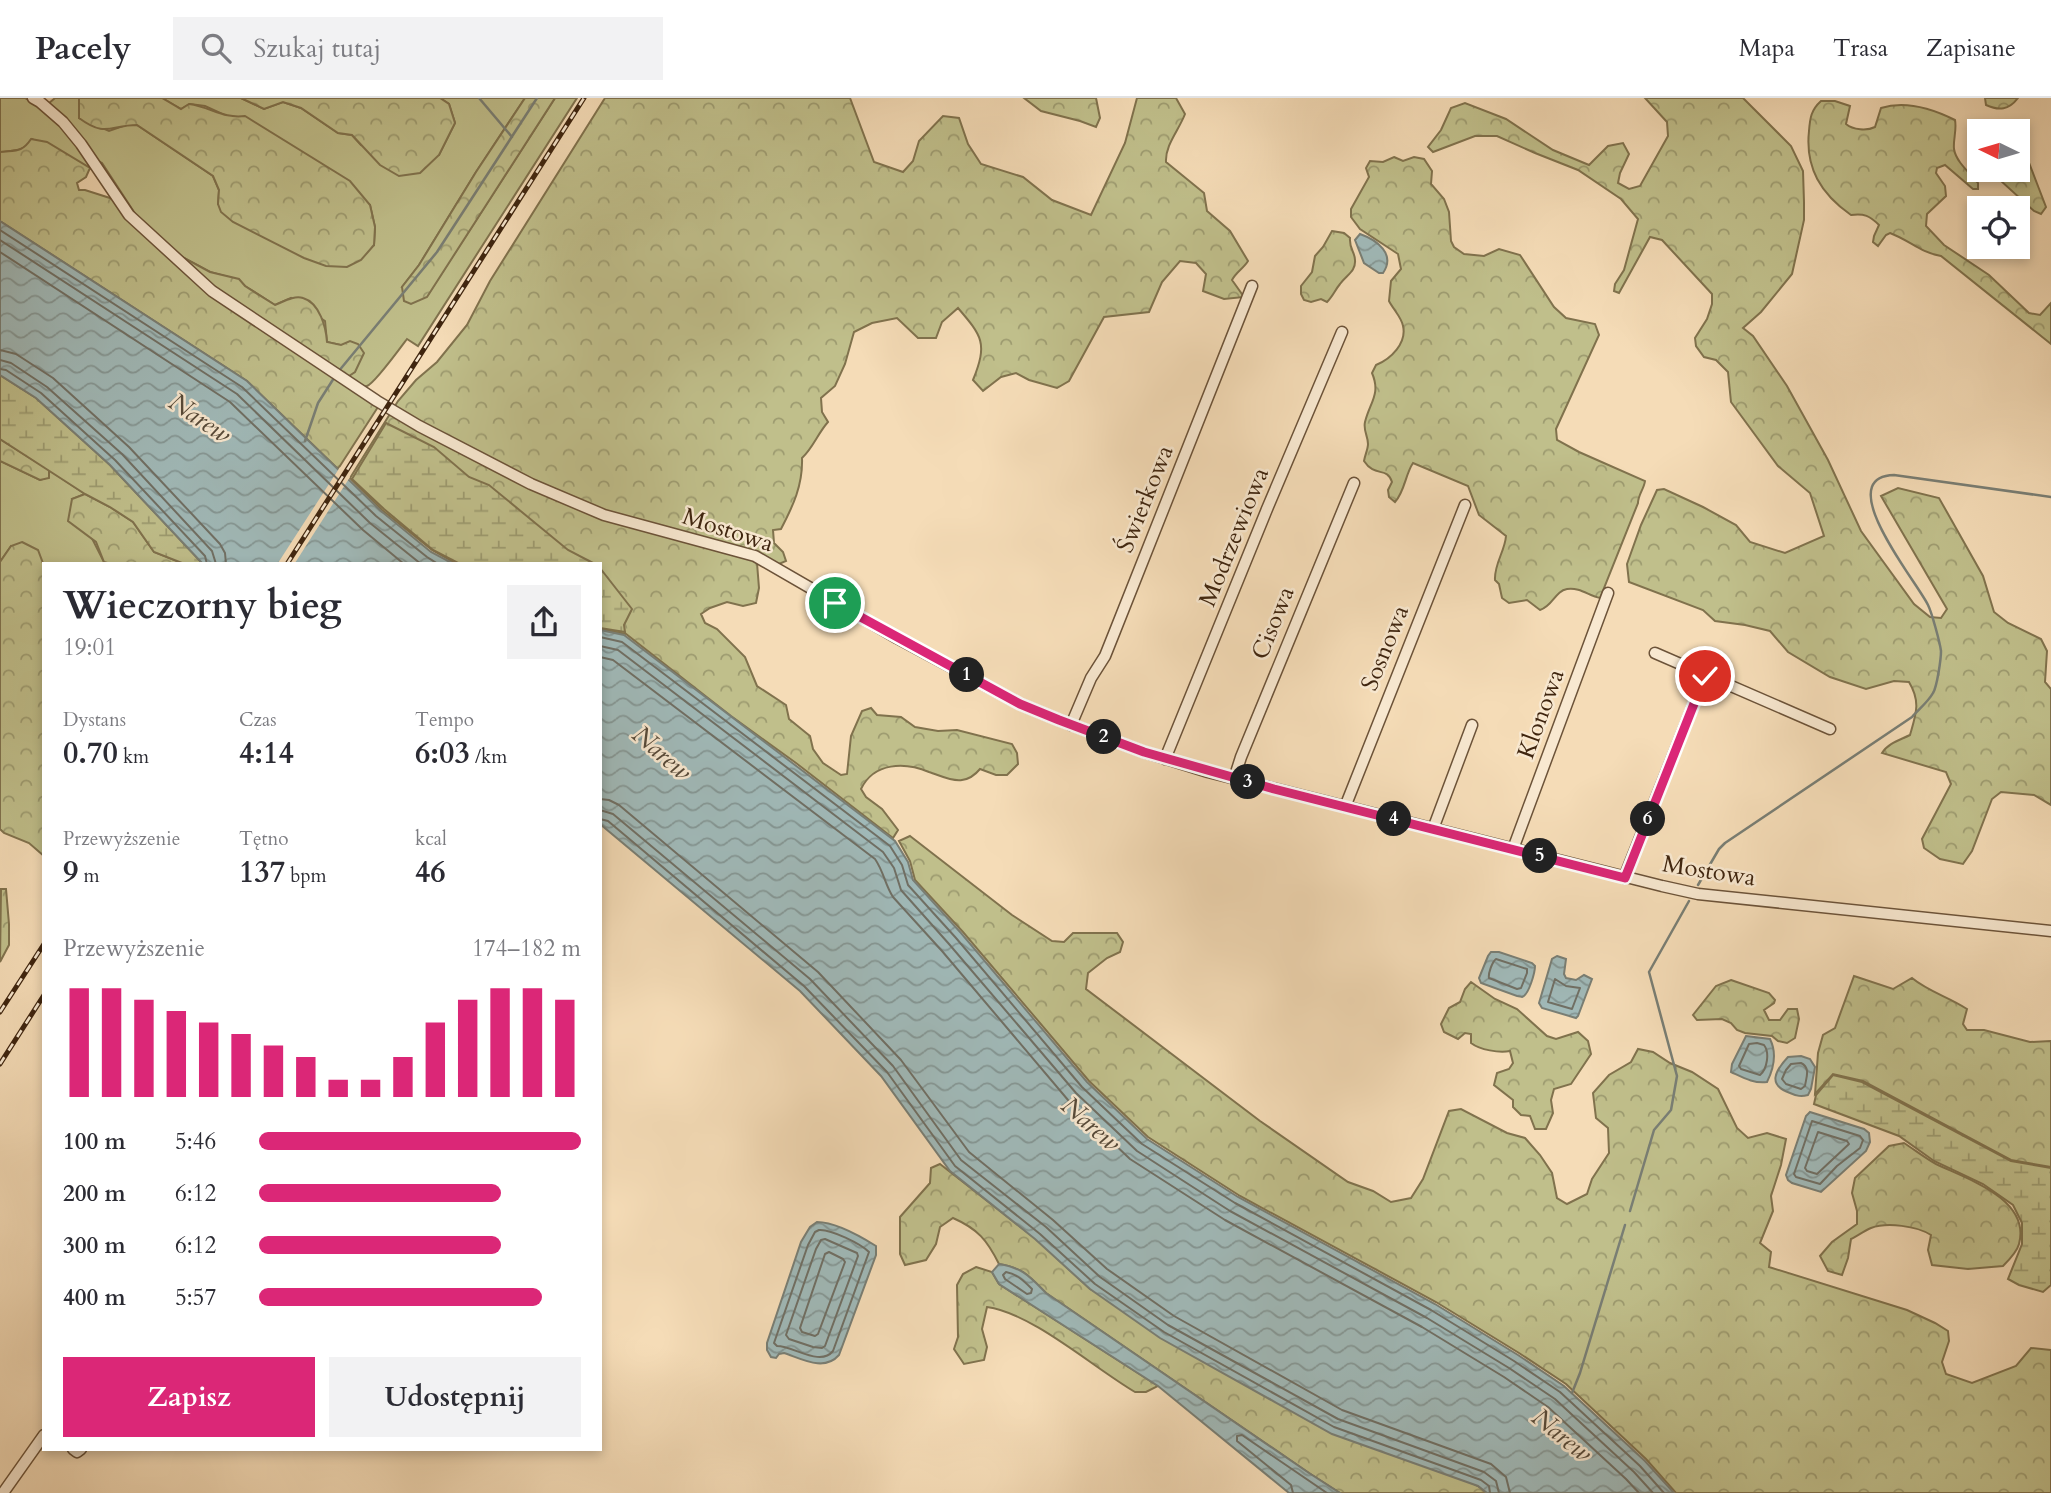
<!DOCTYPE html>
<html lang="pl">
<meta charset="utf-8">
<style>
:root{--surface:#fff;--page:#f2f2f3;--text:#2b2b33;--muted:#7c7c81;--line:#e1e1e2;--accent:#db2777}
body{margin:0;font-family:Cardo,serif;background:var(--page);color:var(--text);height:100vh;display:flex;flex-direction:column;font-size:26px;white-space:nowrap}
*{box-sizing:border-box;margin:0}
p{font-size:23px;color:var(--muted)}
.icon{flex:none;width:38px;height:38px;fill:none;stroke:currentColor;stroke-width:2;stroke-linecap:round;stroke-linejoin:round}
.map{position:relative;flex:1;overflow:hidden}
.details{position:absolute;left:42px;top:464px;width:560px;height:889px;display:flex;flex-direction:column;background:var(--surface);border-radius:0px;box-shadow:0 4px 10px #0003}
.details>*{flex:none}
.needle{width:46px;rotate:275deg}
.fabs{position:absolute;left:1967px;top:21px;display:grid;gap:14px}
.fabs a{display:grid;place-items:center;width:63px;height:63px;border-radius:0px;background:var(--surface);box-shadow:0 4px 10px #0003;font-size:35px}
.pin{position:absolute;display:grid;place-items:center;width:60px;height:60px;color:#fff;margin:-30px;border:4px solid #fff;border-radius:50%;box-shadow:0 2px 7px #0007}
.km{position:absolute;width:35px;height:35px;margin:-18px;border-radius:50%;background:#222;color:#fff;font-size:19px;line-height:35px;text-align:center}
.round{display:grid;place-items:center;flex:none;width:74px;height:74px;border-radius:0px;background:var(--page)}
.overview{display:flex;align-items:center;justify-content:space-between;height:119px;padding:0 21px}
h1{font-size:38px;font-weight:600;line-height:52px}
.figures{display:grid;grid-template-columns:repeat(3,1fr);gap:10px;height:119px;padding:7px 21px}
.figures div{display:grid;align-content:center}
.figures b{font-size:30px;font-weight:600}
.figures small{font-size:19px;font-weight:400}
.figures p{font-size:19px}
.chart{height:196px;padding:14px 21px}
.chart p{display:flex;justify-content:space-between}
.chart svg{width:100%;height:126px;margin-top:7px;stroke:var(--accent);stroke-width:6}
.cta{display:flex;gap:14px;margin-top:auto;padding:14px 21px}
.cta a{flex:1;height:80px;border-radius:0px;background:var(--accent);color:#fff;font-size:28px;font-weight:600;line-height:80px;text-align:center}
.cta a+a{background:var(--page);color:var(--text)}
ul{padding:0 21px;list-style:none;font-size:23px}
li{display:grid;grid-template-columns:112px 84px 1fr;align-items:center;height:52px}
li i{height:18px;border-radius:9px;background:var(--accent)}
header{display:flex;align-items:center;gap:42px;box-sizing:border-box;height:98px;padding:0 35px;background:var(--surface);border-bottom:2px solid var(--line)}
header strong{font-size:33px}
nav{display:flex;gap:38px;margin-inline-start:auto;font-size:24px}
.search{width:490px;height:63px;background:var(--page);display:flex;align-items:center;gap:18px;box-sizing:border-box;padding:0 24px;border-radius:0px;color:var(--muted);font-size:26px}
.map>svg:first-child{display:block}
</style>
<header>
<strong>Pacely</strong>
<div class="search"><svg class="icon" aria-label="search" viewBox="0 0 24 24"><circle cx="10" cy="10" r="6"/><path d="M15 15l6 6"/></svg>Szukaj tutaj</div>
<nav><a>Mapa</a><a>Trasa</a><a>Zapisane</a></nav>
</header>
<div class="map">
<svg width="2051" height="1395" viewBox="0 0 2051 1395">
<defs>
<pattern id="forest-crowns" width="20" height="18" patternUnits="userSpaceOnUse" patternTransform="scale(1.75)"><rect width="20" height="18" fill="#c0bf8b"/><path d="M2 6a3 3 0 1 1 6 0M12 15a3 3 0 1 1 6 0" fill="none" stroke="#9d9b70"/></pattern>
<pattern id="wetland-marsh" width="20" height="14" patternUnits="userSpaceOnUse" patternTransform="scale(1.75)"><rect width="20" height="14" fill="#c0bf8b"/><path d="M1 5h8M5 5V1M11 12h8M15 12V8" fill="none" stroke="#9d9b70"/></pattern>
<pattern id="water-waves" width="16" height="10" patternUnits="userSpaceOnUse" patternTransform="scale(1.75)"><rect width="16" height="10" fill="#a0b9b8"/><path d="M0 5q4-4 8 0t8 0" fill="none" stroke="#849694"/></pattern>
</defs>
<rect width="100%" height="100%" fill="#f5dcb7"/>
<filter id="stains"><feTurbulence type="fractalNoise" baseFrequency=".00286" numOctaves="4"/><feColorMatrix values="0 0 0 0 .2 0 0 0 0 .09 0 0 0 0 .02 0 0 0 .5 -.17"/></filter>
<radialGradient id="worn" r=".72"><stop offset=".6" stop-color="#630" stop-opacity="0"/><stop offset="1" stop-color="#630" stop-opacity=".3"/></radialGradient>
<path fill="#c0bf8b" stroke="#80724d" stroke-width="2" d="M0 0H25L35 6H48L55 0H79V20L109 33 126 27H137L213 78 219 92 218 106 374 147 375 129 370 107 231 20 205 8 190 6 181 11 162 0H241L264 11 283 4 301 10 338 35 352 37 361 47 439 57 455 25 449 6 440 0H525L476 74 419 167 402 189 427 198 555 0H577L418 248 407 241C401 249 374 286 367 288 362 290 352 282 347 280L341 247 327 244 325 223 291 200 275 207 245 188 239 182 210 174 173 154 136 117 102 65 89 58 90 70 32 41C22 55 15 52 0 54Z
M0 363 40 382 49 379V372L85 396 72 401 104 464 111 465 44 466V468L11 448 0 464Z"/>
<path fill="url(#forest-crowns)" stroke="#80724d" stroke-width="2" d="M79 0H162L181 11 189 6C211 9 223 21 245 18L350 83 370 107 375 129 374 147 361 162 347 169 326 168 304 160 233 124 221 114 218 106 219 92 213 78 137 27C110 27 106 40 79 20Z
M241 0H440L449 6 455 25 439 57 420 75 399 78 380 67 352 37 338 35 301 10 283 4 264 11Z
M525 0H555L427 199 411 206 404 203 402 189 419 167 476 74Z
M605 0H850L874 64 903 74 913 63 919 43 943 18 959 20 968 46 981 66 1023 79 1052 102 1091 117 1125 45 1137 0H1176L1185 16C1179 32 1165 47 1166 64L1204 95 1207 113 1230 133 1248 163C1243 171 1236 174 1232 182L1244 199 1224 201 1203 193 1206 176 1196 165 1180 163 1162 184 1149 214 1104 219 1069 283 1057 290 1029 282 1016 275 1001 279 983 293 973 282C988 245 982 238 958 210L942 224 936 240H918L897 220 872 225 854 234 845 266 835 288 821 300 822 314 828 324C818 335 813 350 802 360 803 387 793 408 781 431L773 432 774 445 783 454 786 463 779 466 757 465 759 490 756 505 743 508 727 504 710 510 701 516 705 525 717 531 745 559 757 588 786 607 789 621 810 638 813 651 823 665 841 677 847 676 851 638 862 613 871 610 877 617 901 619 915 629 938 633 957 632 1012 646 1017 655 1018 666 1007 677H996L980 671C975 677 970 681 962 682 952 684 939 677 929 674 905 664 874 664 861 691L866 699 882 711 898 732 893 740 796 665 731 618 626 536 600 531V466L455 465 432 452 382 412 350 380 398 303 416 282 437 264 467 227 490 183Z
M1024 0H1096L1100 20 1096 29 1080 23 1041 13Z
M1645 0H1743L1791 48 1803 73 1804 104V122L1792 176 1761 214 1743 230 1753 238 1787 288 1828 362 1861 433 1914 506 1930 519 1941 520 1947 511 1881 398 1898 390 1939 400 1983 478 1994 514 2008 525 2041 541 2047 553 2045 584 2051 591V707L2034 697 2001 694 1992 701 1972 753 1963 766 1940 761 1924 750 1922 741 1951 686 1946 674 1882 655C1888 645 1900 642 1910 637 1916 616 1921 604 1909 584L1894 583 1866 591 1830 579 1788 554 1770 533 1745 527 1715 523 1703 512 1629 484 1627 466 1641 427 1657 392 1664 391 1703 409 1736 427 1750 444 1785 455 1824 438 1810 395 1778 368 1731 304 1728 274 1716 262 1704 259 1696 248 1695 240 1707 221 1712 206V196L1662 142 1650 139 1619 195 1614 193 1615 186 1624 172 1638 121 1621 101 1578 72 1535 55 1497 38H1475L1433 54 1428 49 1441 32 1451 10 1465 5 1506 21 1553 52 1589 67 1608 48 1623 45 1629 56 1620 75 1618 85 1629 91 1640 88 1668 38 1667 24Z
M1985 0H2018C2009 12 1999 13 1986 7Z
M1821 3H1835L1850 8 1846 26C1853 32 1867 33 1875 29L1881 10C1906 2 1933 11 1955 22 1957 32 1953 41 1954 51 1956 64 1970 75 1978 85V91H1973L1945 67 1937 70 1936 75 1945 88 1946 98 1927 116 1926 128 1944 147 1989 177 2029 215 2040 217 2051 205V246L1941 158C1919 154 1911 143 1890 135L1886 137 1878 148 1873 144 1874 138 1879 127C1870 118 1864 115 1851 117 1821 96 1805 70 1809 33 1810 20 1811 12 1821 3Z
M2018 36 2046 109 2041 116 2034 113 1989 72H2018Z
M31 41 47 44 90 70 86 79 77 85 79 92H85L113 101 173 154 210 174 239 181 245 188 275 207C283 204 294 197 303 200 320 205 326 230 327 244L341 247 350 243 358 246 364 255 355 274 346 280 378 309 338 371 247 283 0 123V54C15 52 22 55 31 41Z
M1394 59 1403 63 1414 59 1424 61 1432 73 1431 86 1444 101 1449 114 1451 143 1454 149 1464 156 1484 158 1499 151 1520 157 1554 209 1566 220 1595 226 1599 237 1556 331 1557 342 1579 354 1645 383C1644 391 1638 397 1638 405L1600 500C1589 498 1580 489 1567 491 1555 493 1553 508 1540 512L1527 502 1509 505 1502 500 1499 486 1495 482C1494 466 1505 453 1506 438L1479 417 1468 388 1413 365C1405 377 1405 393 1395 404L1389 399 1388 392 1392 384C1387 368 1375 380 1364 363 1365 357 1368 351 1368 346 1368 338 1363 332 1365 324 1370 304 1381 296 1372 275L1376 267C1391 261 1407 245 1403 228 1402 220 1393 211 1389 203L1391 183 1401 171 1398 156 1360 131 1351 119V111L1369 79 1366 70 1370 63 1383 64Z
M1332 133 1344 135 1350 140C1349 151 1355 154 1355 162 1356 174 1346 177 1340 186 1335 192 1333 198 1327 204L1321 201 1311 204 1304 202 1301 196V188L1312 174 1315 158 1323 149Z
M0 341 49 372V380L40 382 0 363Z
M85 396 110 409 133 424 154 454 182 465 111 466 104 464 96 444 68 423 72 401Z
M22 444 38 452 44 468V758L29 745 4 735 0 731V464L11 448Z
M910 738 1012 817 1052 843 1064 844 1073 835H1117L1123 844 1120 854 1107 860 1088 875 1086 891 1260 1023 1348 1084 1373 1093 1391 1104 1411 1100 1423 1081 1449 1013 1461 1011 1507 1035 1525 1040 1540 1057 1552 1075 1557 1100 1567 1106 1587 1096 1592 1081 1609 1055 1608 1030 1596 1020 1593 995 1609 977 1631 964 1638 951 1653 954 1670 965 1692 974 1718 991 1737 1030 1748 1040 1767 1035 1786 1041 1781 1067 1771 1098 1773 1113 1760 1145 1771 1154 1769 1169 1907 1212 1935 1225 1948 1233 1949 1243 1942 1264 1946 1276 1972 1285 2016 1268 2031 1250 2051 1252V1395H1676L1646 1361 1566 1286 1519 1255 1436 1204 1240 1098 1148 1039 1089 983 963 834 915 782 910 763 899 743Z
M1 791H6L9 826V847L0 864Z
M1854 878 1893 891 1912 880C1929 894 1949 899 1967 911L1963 926 1967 932H1984L2030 944 2051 943V1069L2011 1062 1863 983 1833 976 1815 996 1818 955 1823 937 1835 930Z
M1731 882 1769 895 1775 902 1774 905 1764 912 1769 922H1780L1788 911H1797L1799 921 1795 940 1787 945 1778 943 1772 938 1745 935 1737 932 1731 925 1722 921 1697 922 1693 917 1716 888Z
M1471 884 1495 901 1517 911 1547 938 1556 941 1578 934 1588 943 1591 956 1571 986 1554 991 1551 1002 1553 1015 1546 1031H1535L1530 1018 1521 1017 1513 1009V1002L1494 987 1497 975 1509 971 1513 965 1510 953C1499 955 1480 952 1471 945V936L1465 935 1458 941 1444 934 1441 926 1449 910 1460 904 1465 891Z
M1904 1045C1915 1052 1925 1060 1936 1066 1967 1081 2031 1101 2019 1146 2017 1154 2009 1162 2003 1168L1968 1171 1932 1167 1928 1152 1931 1137C1917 1128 1887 1124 1871 1130 1864 1133 1857 1138 1851 1141L1848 1160 1842 1177 1828 1173 1820 1158 1832 1144 1857 1126V1113L1852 1095 1855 1080 1889 1048Z
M940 1066 1036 1141 1090 1191 1478 1388 1487 1395H1340L1309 1375 1046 1195C1029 1178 1023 1170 999 1166 987 1142 978 1131 953 1120L940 1129 936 1146 926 1162 905 1167 900 1156V1119L930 1085 931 1070Z
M976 1169 992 1174 999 1186 1158 1288 1146 1294H1135C1094 1270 1032 1215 987 1209L982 1231 987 1249 984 1262 964 1266 954 1251 958 1239 957 1187 963 1176Z"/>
<path fill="url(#wetland-marsh)" stroke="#80724d" stroke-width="2" d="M0 277 36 300 110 367 202 465H182L154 454 133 424 110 409 85 396 0 341Z
M386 325 434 349 469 379 489 387 568 452 593 465H458L433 452 384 411 352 381Z
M600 470 632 511 624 527 625 534 600 530Z
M1833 977 1862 984 2011 1063 2051 1070V1187L2043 1194 2019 1187 2008 1181 2022 1146V1125L2013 1107 1983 1086 1934 1063 1899 1038 1814 1006 1816 997Z"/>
<path fill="url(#water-waves)" stroke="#797e74" stroke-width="2" d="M0 123 247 283 381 413 431 454 452 465H202L110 367 36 300 0 277Z
M1360 136C1377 142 1396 156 1383 175H1379L1364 165 1355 142Z
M600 532 624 537 895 743 908 764 913 782 961 835 1087 984 1147 1041 1238 1099 1435 1206 1518 1257 1564 1288 1645 1363 1674 1395H1487L1478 1388 1332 1336 1160 1240 1090 1191 1035 1141 950 1073 881 978 800 893 600 726Z
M1491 854H1499L1532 865 1535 868C1535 874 1529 897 1522 899 1521 899 1519 898 1517 898L1481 885 1479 880 1488 858Z
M1557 858 1566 861 1564 876 1566 880 1576 882 1584 877 1592 881 1578 918 1576 920 1542 910 1539 905 1552 861Z
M1746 938 1770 941C1777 955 1774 970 1767 984 1754 986 1742 979 1731 974L1732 966Z
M1801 958 1810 961 1815 969 1811 991 1808 997C1801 999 1797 998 1790 995 1767 987 1775 973 1788 959Z
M1810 1014 1864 1031 1869 1035 1870 1044 1866 1053 1821 1094 1792 1085 1788 1082 1786 1077 1806 1018Z
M817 1124C836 1124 860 1138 876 1148V1157L839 1257C824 1274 802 1261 784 1255L779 1256 776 1260 771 1259 767 1252V1245L801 1144 810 1129Z
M999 1166C1023 1170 1029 1178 1046 1195L1309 1375 1340 1395H1289L1158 1288 999 1186 992 1174Z"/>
<path fill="#f5dcb7" d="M340 369 350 379 295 465H278Z"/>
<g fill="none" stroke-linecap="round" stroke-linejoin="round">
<path stroke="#706f64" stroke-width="2" d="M0 132 242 289 376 418 427 459 438 466
M0 142 237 296 370 425 421 466
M0 154 230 304 363 432 404 466
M0 252 16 256 53 280 129 349 220 446 225 455 226 466
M0 262 11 265 47 289 122 356 212 453 216 466
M0 271 6 272 41 295 115 362 205 458 207 466
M600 539 622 544 890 748 902 767 908 787 956 840 1082 989 1142 1046 1235 1105 1431 1212 1514 1263 1560 1294 1640 1368 1664 1395
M600 548 618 552 883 754 894 770 901 792 949 846 1076 995 1137 1053 1230 1113 1427 1220 1509 1270 1555 1301 1634 1374 1653 1395
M600 559 613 562 875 761C884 774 885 787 893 799L942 853 1068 1002 1130 1061 1225 1122 1422 1229 1504 1279 1548 1309 1626 1381 1639 1395
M600 701 609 702 619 707 818 874 901 962 969 1054 1053 1122 1107 1171 1174 1218 1342 1312 1491 1366 1506 1379 1510 1395
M600 712 613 716 810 881 893 968 961 1062 1046 1129 1100 1179 1168 1227 1338 1321 1484 1374 1496 1383 1499 1395
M600 721 608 723 804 888 887 974 955 1068 1040 1136 1095 1186 1164 1234 1334 1329 1481 1382 1489 1388 1490 1395
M1496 861 1527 871V875L1521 890 1517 891 1489 880C1488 876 1492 864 1496 861Z
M1555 881 1566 888 1580 890 1572 911 1548 904Z
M1757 945 1764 947C1770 955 1767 971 1760 977L1741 971 1739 968 1749 946Z
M1801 965C1811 970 1806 980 1805 988L1801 991 1786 986 1782 981 1786 972 1791 966Z
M1812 1023 1860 1038 1863 1042 1860 1050 1837 1068 1820 1086 1796 1079 1794 1076Z
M1818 1034 1847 1043 1849 1046 1817 1076 1807 1073 1805 1070Z
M819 1132C831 1131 861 1146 869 1154L833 1253C820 1269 794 1248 777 1248L774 1245 808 1147 815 1134Z
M825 1141 857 1155 858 1158 825 1248 822 1250 813 1249 789 1241 786 1237 816 1151 821 1142Z
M829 1154 843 1161 845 1164 818 1236 815 1238 802 1234 800 1230 825 1156Z
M1006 1174C1017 1176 1024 1183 1032 1191L1031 1195 1027 1196 1005 1181 1003 1177Z
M1293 1395 1291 1387 1237 1343V1338L1242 1337 1327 1395"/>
<path stroke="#797e74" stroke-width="2.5" d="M479 0 512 39
M338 274 437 154 537 0
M305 343 318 305 334 280
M1698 787 1719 751 1725 745 1912 619C1918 612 1928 604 1933 595 1937 589 1941 561 1941 553 1940 545 1932 515 1928 507 1917 484 1830 379 1894 377L2051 399
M1630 1113 1654 1032 1671 1012 1677 978 1649 874 1689 803
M1572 1295 1580 1275 1625 1127"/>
<g stroke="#6c5339" stroke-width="13">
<path id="minor" d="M33 0 40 4 63 24 81 46 129 117 212 193 377 303 419 328 531 386 604 417 755 458 897 540 1020 606 1059 622 1144 654 1208 674 1662 788 1698 796 2051 833
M1655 555 1830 631
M1071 627 1091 580 1105 558 1115 533 1252 188
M1165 661 1267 411 1342 234
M1234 681 1241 659 1354 385
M1345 709 1465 407
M1433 731 1472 627
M1513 751 1608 495
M1624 780 1705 578
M73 1351 77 1354 81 1351
M3 1395 44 1337"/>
</g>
<use href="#minor" stroke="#f8e8d0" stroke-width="10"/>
<g stroke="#3f250f" stroke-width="5">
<path id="rail" d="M287 466 584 0
M0 914 44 846
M0 966 44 897"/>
</g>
<use href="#rail" stroke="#f8e8d0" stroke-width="2.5" stroke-dasharray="8" stroke-linecap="butt"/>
</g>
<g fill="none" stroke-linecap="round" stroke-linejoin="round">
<g stroke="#fff" stroke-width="14">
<path id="route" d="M835 505 1020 606 1059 622 1144 654 1274 691 1625 780 1705 578"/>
</g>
<use href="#route" stroke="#db2777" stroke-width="9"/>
</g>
<g text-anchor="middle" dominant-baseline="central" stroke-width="5" stroke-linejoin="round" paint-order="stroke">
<g font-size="24" fill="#3f250f" stroke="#f8e8d0">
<text transform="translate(1145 401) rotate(-68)">Świerkowa</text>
<text transform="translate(728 432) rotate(18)">Mostowa</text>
<text transform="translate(1234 439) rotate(-68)">Modrzewiowa</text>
<text transform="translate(1273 525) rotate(-68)">Cisowa</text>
<text transform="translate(1385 550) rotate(-68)">Sosnowa</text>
<text transform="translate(1541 616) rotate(-70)">Klonowa</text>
<text transform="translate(1709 773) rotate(9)">Mostowa</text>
</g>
<g font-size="26" font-style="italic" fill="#574a39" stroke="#f8e8d0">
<text transform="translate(200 320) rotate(34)">Narew</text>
<text transform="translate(662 655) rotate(41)">Narew</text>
<text transform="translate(1091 1026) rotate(41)">Narew</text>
<text transform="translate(1562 1337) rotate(39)">Narew</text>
</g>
</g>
<rect width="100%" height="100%" filter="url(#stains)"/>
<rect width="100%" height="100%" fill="url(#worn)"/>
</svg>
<div class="fabs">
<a><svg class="needle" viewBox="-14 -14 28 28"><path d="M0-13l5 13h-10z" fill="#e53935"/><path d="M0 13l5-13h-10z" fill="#7c7c81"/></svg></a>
<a><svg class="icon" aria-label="locate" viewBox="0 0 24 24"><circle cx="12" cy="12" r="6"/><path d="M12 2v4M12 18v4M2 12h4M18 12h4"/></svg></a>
</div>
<div class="pin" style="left:835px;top:505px;background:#1e9e55"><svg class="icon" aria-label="arrive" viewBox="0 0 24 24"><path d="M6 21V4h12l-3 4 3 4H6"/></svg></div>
<div class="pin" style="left:1705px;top:578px;background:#d93025"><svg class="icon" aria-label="check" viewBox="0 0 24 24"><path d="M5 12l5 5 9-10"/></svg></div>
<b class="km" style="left:967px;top:577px">1</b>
<b class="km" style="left:1104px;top:639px">2</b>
<b class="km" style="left:1248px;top:684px">3</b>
<b class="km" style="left:1394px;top:721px">4</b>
<b class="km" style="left:1540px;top:758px">5</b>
<b class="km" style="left:1648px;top:721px">6</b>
<section class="details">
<div class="overview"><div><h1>Wieczorny bieg</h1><p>19:01</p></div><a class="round"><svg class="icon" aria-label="share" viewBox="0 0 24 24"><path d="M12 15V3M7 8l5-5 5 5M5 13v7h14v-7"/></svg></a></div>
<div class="figures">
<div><p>Dystans</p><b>0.70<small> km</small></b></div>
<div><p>Czas</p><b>4:14</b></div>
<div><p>Tempo</p><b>6:03<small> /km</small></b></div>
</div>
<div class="figures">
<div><p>Przewyższenie</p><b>9<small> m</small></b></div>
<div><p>Tętno</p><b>137<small> bpm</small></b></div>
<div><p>kcal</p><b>46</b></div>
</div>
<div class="chart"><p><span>Przewyższenie</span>174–182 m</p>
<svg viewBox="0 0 160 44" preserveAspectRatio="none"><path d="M5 44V6M15 44V6M25 44V10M35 44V14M45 44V18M55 44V22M65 44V26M75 44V30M85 44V38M95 44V38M105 44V30M115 44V18M125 44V10M135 44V6M145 44V6M155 44V10"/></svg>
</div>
<ul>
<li><b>100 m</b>5:46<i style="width:100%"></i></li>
<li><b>200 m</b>6:12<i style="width:75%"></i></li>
<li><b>300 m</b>6:12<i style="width:75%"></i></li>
<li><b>400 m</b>5:57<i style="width:88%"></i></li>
</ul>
<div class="cta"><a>Zapisz</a><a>Udostępnij</a></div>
</section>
</div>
